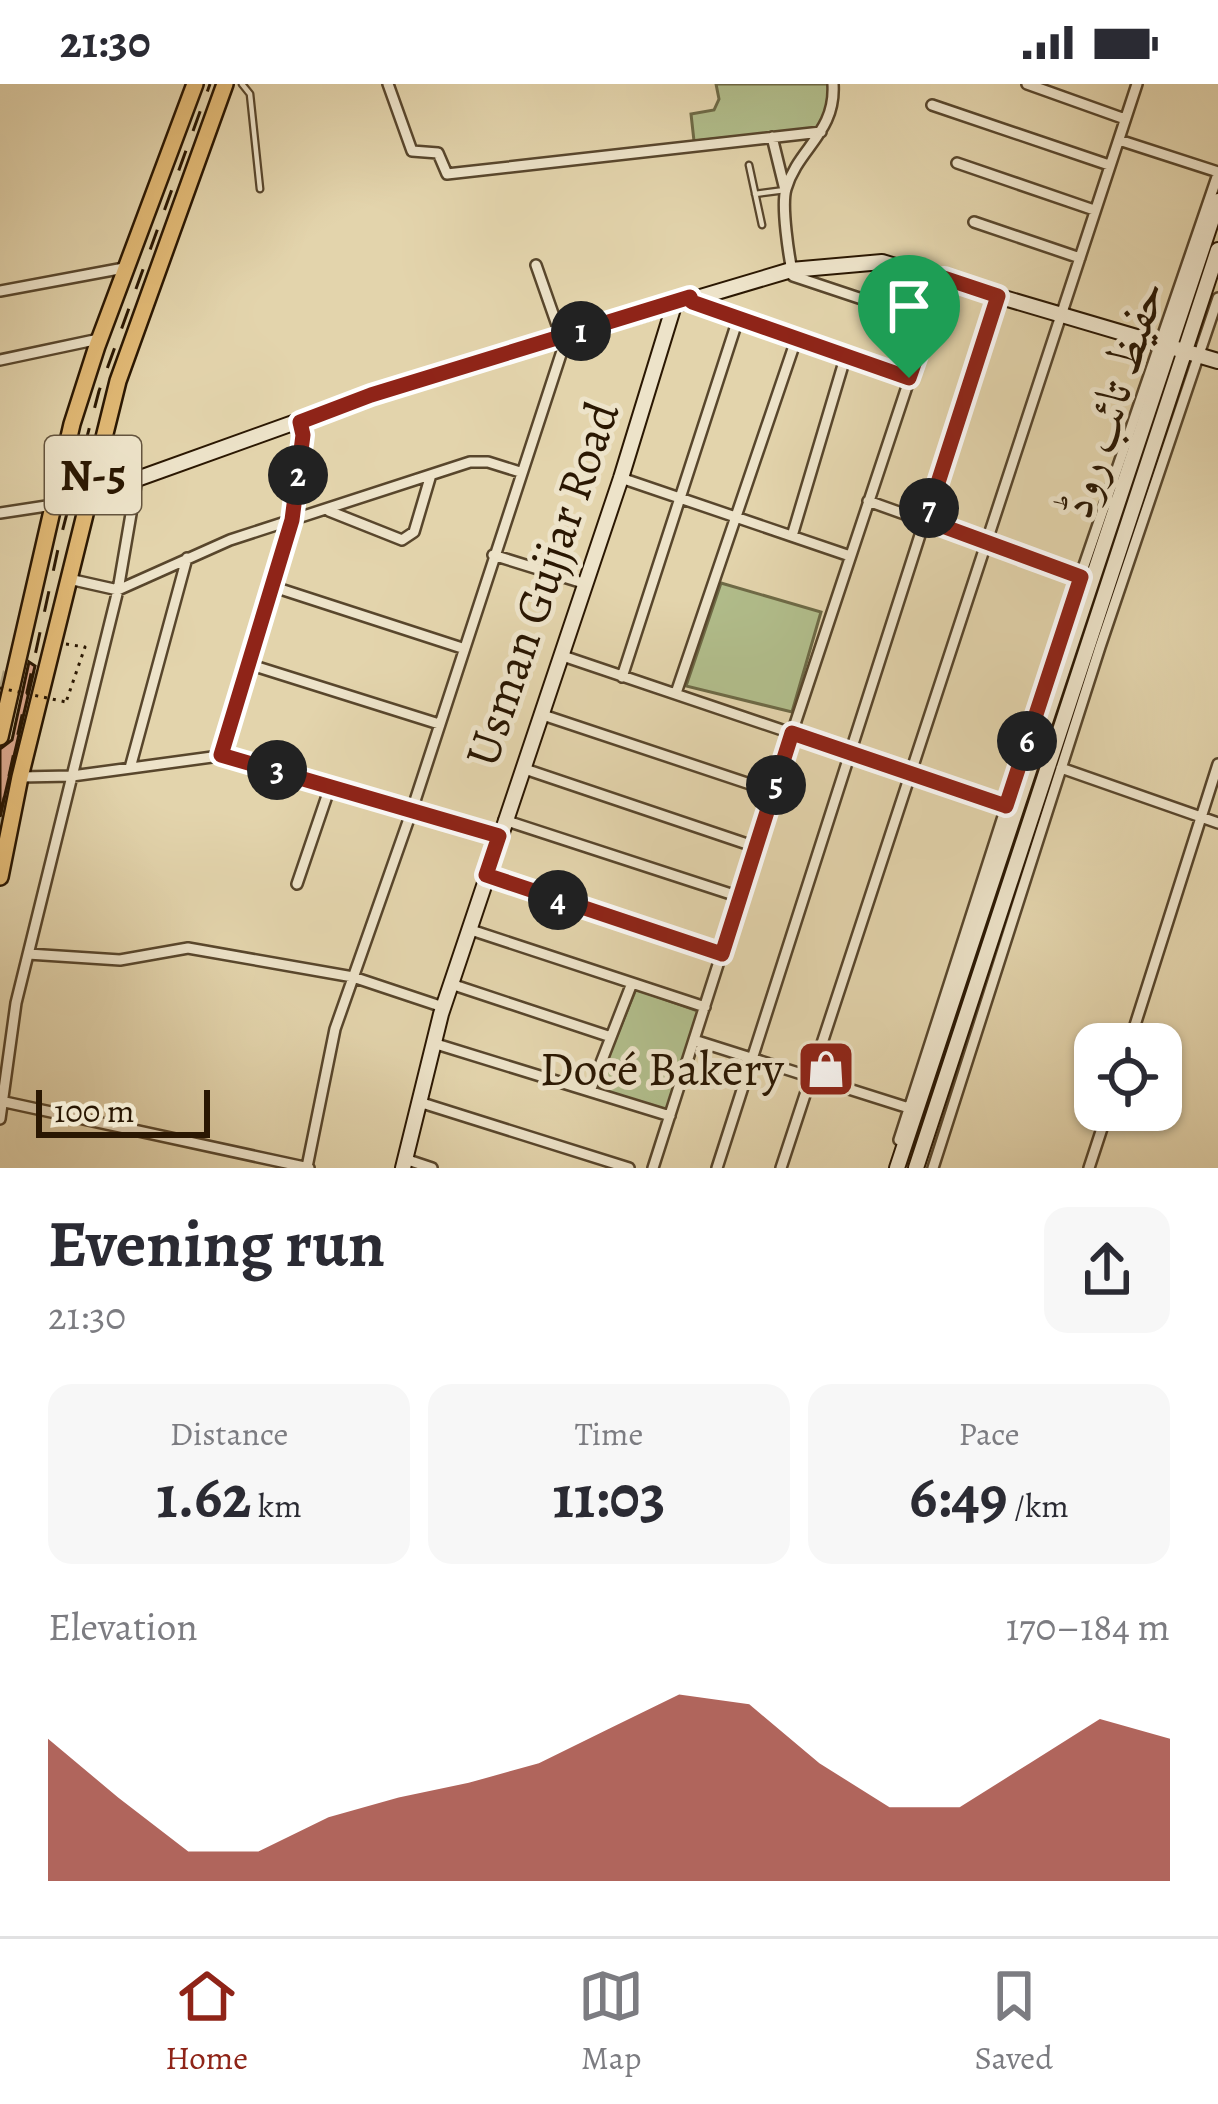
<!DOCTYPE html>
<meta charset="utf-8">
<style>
:root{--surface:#fff;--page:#f7f7f7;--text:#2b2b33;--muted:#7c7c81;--line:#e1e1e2;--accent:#8f2418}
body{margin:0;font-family:Alegreya,Amiri,serif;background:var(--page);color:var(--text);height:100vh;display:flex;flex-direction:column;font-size:45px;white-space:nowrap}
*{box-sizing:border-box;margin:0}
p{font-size:39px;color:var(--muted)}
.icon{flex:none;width:66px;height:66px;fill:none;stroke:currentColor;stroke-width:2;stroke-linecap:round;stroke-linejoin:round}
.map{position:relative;height:1084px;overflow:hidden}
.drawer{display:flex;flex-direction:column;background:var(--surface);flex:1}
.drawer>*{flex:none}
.controls{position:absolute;left:1074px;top:939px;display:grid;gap:24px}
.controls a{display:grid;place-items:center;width:108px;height:108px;border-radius:24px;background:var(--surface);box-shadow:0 3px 9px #0004;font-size:60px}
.scale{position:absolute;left:36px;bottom:30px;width:174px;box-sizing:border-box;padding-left:12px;border:6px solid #2a1702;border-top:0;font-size:33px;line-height:42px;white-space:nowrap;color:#2a1702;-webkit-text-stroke:9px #ede3c9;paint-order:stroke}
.pin{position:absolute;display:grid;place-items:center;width:102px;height:102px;color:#fff;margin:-123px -51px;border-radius:50% 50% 50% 0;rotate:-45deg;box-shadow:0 0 12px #0007}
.pin .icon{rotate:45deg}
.km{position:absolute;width:60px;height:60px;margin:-30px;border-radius:50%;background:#222;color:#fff;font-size:33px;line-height:60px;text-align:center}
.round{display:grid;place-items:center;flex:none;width:126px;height:126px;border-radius:24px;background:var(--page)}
.headline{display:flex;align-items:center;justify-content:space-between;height:204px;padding:0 48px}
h1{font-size:66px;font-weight:700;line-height:90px}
.stats{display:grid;grid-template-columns:repeat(3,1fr);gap:18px;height:204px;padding:12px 48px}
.stats div{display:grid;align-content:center;border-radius:24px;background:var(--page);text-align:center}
.stats b{font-size:60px;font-weight:700}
.stats small{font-size:33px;font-weight:400}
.stats p{font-size:33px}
.chart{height:336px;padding:24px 48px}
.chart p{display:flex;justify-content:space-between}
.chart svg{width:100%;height:216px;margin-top:12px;fill:var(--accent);opacity:.7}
.status{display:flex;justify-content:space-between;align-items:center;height:84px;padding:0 60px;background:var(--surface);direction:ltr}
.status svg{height:33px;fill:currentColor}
.tab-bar{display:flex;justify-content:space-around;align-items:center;height:168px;border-top:3px solid var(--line);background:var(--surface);font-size:33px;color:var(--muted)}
.tab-bar a{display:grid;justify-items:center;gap:6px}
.tab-bar .active{color:var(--accent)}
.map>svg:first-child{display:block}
</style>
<div class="status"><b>21:30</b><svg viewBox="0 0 49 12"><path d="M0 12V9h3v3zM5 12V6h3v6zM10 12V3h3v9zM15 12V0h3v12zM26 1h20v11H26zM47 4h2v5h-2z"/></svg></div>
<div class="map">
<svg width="1218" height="1084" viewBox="0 0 1218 1084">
<rect width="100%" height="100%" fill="#e3d4ac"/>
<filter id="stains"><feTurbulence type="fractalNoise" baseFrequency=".00167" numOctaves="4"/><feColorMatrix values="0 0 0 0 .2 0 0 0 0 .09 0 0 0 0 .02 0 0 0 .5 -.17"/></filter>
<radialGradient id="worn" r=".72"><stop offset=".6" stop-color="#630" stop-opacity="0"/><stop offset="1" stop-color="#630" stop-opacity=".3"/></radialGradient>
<path fill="#b1bd8b" stroke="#6e6a46" stroke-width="3" d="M716 0H829V18L818 44 694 57 691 30 714 26 719 15Z
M721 499 821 528 792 628 686 602Z
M636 905 698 927 667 1026 595 1005Z"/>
<path fill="#0003" d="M31 583 39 590 0 762V667L14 657Z
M3 586 8 590 0 624V599Z"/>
<path fill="#daa78d" stroke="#2a1702" stroke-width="3" d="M29 578 35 582 0 732V665L12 656Z"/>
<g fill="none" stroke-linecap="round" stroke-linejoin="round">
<g stroke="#58462c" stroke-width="9">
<path id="lane" d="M242 0 250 10 260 105
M749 81 762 141
M755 110 785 106"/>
</g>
<g stroke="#58462c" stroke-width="14">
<path id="street" d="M388 0 412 67 438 69 447 90 821 48
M833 0C836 49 798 64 786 105 781 122 789 173 793 192L928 237
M1027 0 1125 35
M932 21 1109 81
M772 53 785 106
M1119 56 1218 88
M957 79 1094 126
M974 138 1080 174
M0 207 124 184
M692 218 909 294
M0 276 99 255
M621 394 850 472
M868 417 1083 494
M329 427 402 456 414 448 430 394
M0 429 53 421
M792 452 846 271
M493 471 583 499
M69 495 118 506 230 456 470 378H488L520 388
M271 502 462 564
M560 571 1010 723
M248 580 439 640
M622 593 738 235
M676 609 797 253
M540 630 774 708
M221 672 293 436 303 351 300 338
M130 684 187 474
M522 684 756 763
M1061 684 1218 739
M20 693 72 692 227 671 411 729 499 752
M504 736 740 813
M486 791 722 870
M297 800 330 703
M468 845 705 923
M28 870 120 876 188 864 353 893 443 923
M451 900 611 953
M694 956 912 1025
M433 959 670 1032
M1129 960 1218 680
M590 1007 632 899
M5 1018 309 1084
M419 1018 629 1084
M0 1035 16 919 118 506 137 395
M899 1056 1080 493 1218 90
M405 1075 432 1084
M307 1083 335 945 411 729 564 261 536 181
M653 1084 792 649 943 194
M717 1084 997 211
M781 1084 1137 0
M933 1084 1100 563 1218 214
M1089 1084 1108 1026"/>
</g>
<g stroke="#2a1702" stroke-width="18">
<path id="secondary" d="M90 400 137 395 371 311 791 186 882 178 1218 277
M403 1084 441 930 621 394 675 218
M897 1084 1218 117
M916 1084 1218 166"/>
</g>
<g stroke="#2a1702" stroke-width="20">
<path id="primary" d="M0 653 72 340 97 262 195 0
M0 793 20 693 118 297 225 0"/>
</g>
<path stroke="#2a1702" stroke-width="3" stroke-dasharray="3 6" stroke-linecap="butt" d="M66 560 85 563 66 618"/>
<use href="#lane" stroke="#ede3c9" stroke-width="4.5"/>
<use href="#street" stroke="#ede3c9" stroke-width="9"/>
<use href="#secondary" stroke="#ede3c9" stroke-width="14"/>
<use href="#primary" stroke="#e2ba76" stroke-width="15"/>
<path stroke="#2a1702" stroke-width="3" stroke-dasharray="21 21" stroke-linecap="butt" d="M0 733 60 456 99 307 210 0"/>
<path stroke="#2a1702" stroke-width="3" stroke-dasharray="3 6" stroke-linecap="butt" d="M0 604 66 618"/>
</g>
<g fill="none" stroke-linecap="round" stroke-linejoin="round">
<g stroke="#fff" stroke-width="24">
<path id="route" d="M944 194 998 212 926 436 1081 493 1006 722 792 649 722 870 486 791 499 752 221 671 292 436 303 351 300 338 371 311 690 213 692 218 909 294Z"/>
</g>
<use href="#route" stroke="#8f2418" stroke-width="15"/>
</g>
<defs>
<g id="shop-square" transform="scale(3)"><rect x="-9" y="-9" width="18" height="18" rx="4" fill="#8f2418" stroke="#ede3c9"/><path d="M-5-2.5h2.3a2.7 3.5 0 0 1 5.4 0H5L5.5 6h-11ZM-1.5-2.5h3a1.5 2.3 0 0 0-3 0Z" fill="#fff"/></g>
</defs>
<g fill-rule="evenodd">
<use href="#shop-square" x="826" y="985"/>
</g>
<g text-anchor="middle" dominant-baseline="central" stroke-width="10" stroke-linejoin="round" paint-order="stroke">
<rect fill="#ede3c9" stroke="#64543e" stroke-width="3" x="45" y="352" width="96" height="78" rx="9"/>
<g font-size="45" font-weight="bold" fill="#2a1702">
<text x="93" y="391">N-5</text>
</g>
<g font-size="48" fill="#2a1702" stroke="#ede3c9">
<text transform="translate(1112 315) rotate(-72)">حفیظ تائب روڈ</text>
<text transform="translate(542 500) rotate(-71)">Usman Gujjar Road</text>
</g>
<g font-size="48" fill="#2a1702" stroke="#ede3c9" text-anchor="end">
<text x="784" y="985">Docé Bakery</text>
</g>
</g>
<rect width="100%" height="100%" filter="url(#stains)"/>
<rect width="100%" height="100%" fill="url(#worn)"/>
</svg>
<div class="controls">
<a><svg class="icon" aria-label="locate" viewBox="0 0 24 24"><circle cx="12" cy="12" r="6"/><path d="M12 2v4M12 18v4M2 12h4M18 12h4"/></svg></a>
</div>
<div class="scale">100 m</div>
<div class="pin" style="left:909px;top:294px;background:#1e9e55"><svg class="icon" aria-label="arrive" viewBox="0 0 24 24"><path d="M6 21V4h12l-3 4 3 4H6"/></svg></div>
<b class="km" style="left:581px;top:247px">1</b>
<b class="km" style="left:298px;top:391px">2</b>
<b class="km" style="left:277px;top:686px">3</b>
<b class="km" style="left:558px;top:816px">4</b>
<b class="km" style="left:776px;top:701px">5</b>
<b class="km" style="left:1027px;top:657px">6</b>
<b class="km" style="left:929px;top:424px">7</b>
</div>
<section class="drawer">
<div class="headline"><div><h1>Evening run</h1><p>21:30</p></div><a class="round"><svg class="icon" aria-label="share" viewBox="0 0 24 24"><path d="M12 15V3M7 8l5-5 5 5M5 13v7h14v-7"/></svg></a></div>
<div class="stats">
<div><p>Distance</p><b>1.62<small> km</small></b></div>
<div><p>Time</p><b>11:03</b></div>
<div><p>Pace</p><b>6:49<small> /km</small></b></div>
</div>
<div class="chart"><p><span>Elevation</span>170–184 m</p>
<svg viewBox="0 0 160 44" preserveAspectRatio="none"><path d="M0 44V15L10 27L20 38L30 38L40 31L50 27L60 24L70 20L80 13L90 6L100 8L110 20L120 29L130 29L140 20L150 11L160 15V44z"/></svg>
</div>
</section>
<nav class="tab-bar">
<a class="active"><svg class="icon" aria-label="home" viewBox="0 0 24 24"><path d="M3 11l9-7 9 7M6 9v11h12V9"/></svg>Home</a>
<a><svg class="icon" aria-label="map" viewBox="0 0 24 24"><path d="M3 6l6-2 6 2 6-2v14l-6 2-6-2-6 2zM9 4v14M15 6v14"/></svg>Map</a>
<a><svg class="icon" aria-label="saved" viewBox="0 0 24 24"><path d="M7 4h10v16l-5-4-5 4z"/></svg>Saved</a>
</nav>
